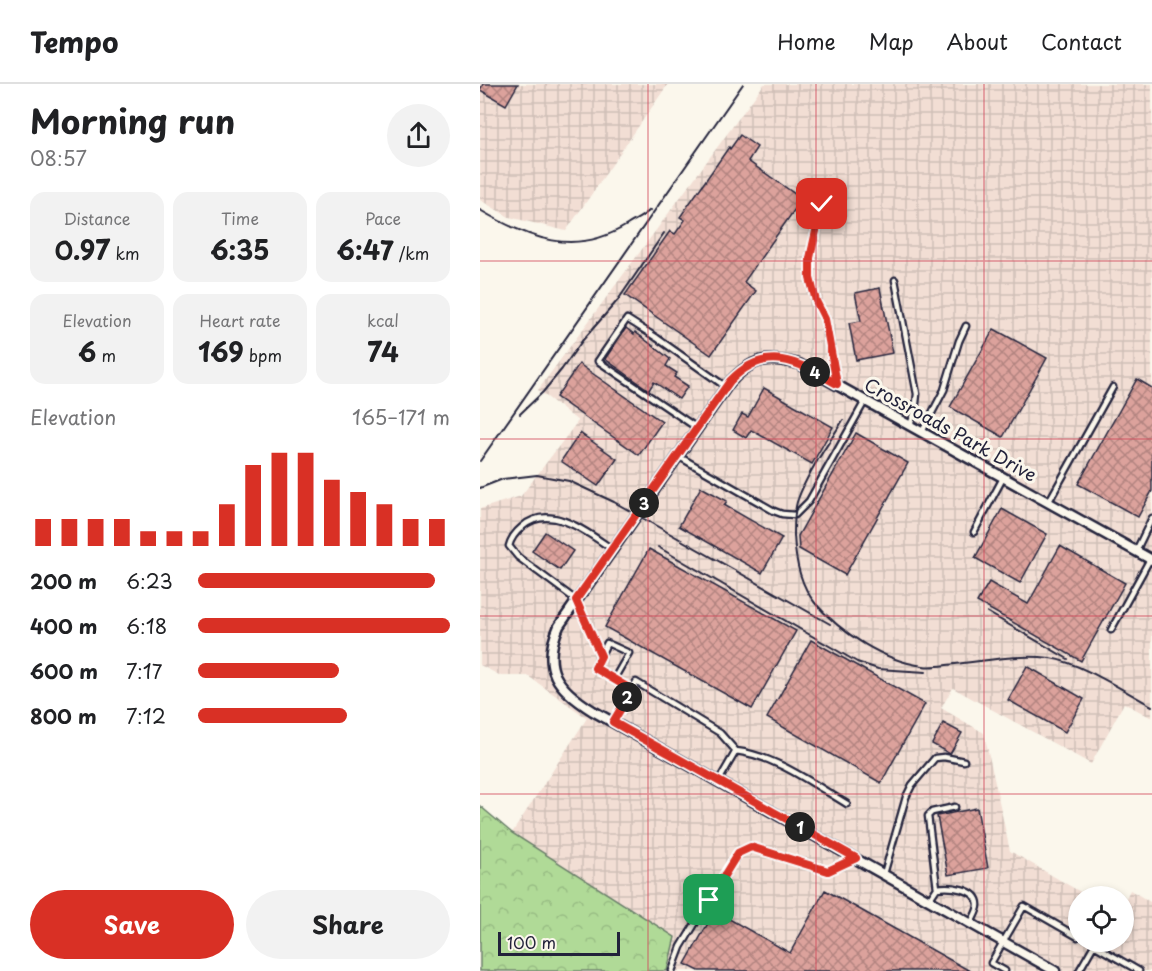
<!DOCTYPE html>
<meta charset="utf-8">
<style>
:root{--surface:#fff;--page:#f2f2f2;--text:#202124;--muted:#757577;--line:#e0e0e0;--accent:#d93025}
body{margin:0;font-family:"Playpen Sans",sans-serif;background:var(--page);color:var(--text);height:100vh;display:flex;flex-direction:column;font-size:22px;white-space:nowrap}
*{box-sizing:border-box;margin:0}
p{font-size:20px;color:var(--muted)}
.icon{flex:none;width:33px;height:33px;fill:none;stroke:currentColor;stroke-width:2;stroke-linecap:round;stroke-linejoin:round}
.map{position:relative;flex:1;overflow:hidden}
.details{display:flex;flex-direction:column;background:var(--surface);width:480px}
.details>*{flex:none}
.fabs{position:absolute;left:588px;top:802px;display:grid;gap:12px}
.fabs a{display:grid;place-items:center;width:66px;height:66px;border-radius:50%;background:var(--surface);box-shadow:0 3px 9px #0003;font-size:30px}
.scale{position:absolute;left:18px;bottom:15px;width:122px;box-sizing:border-box;padding-left:6px;border:3px solid #22223b;border-top:0;font-size:16px;line-height:21px;white-space:nowrap;color:#22223b;-webkit-text-stroke:4px #fbf7ec;paint-order:stroke}
.pin{position:absolute;display:grid;place-items:center;width:51px;height:51px;color:#fff;margin:-26px;border-radius:12px;box-shadow:0 3px 9px #0006}
.km{position:absolute;width:30px;height:30px;margin:-15px;border-radius:50%;background:#222;color:#fff;font-size:16px;line-height:30px;text-align:center}
.round{display:grid;place-items:center;flex:none;width:63px;height:63px;border-radius:32px;background:var(--page)}
.headline{display:flex;align-items:center;justify-content:space-between;height:102px;padding:0 30px}
h1{font-size:33px;font-weight:700;line-height:45px}
.stats{display:grid;grid-template-columns:repeat(3,1fr);gap:9px;height:102px;padding:6px 30px}
.stats div{display:grid;align-content:center;border-radius:15px;background:var(--page);text-align:center}
.stats b{font-size:26px;font-weight:700}
.stats small{font-size:16px;font-weight:400}
.stats p{font-size:16px}
.chart{height:168px;padding:12px 30px}
.chart p{display:flex;justify-content:space-between}
.chart svg{width:100%;height:108px;margin-top:6px;stroke:var(--accent);stroke-width:6}
.action{display:flex;gap:12px;margin-top:auto;padding:12px 30px}
.action a{flex:1;height:69px;border-radius:36px;background:var(--accent);color:#fff;font-size:24px;font-weight:700;line-height:69px;text-align:center}
.action a+a{background:var(--page);color:var(--text)}
ul{padding:0 30px;list-style:none;font-size:20px}
li{display:grid;grid-template-columns:96px 72px 1fr;align-items:center;height:45px}
li i{height:15px;border-radius:8px;background:var(--accent)}
header{display:flex;align-items:center;gap:36px;box-sizing:border-box;height:84px;padding:0 30px;background:var(--surface);border-bottom:2px solid var(--line)}
header strong{font-size:28px}
nav{display:flex;gap:33px;margin-inline-start:auto;font-size:21px}
main{display:flex;flex:1;min-height:0}
.map>svg:first-child{display:block}
</style>
<header>
<strong>Tempo</strong>
<nav><a>Home</a><a>Map</a><a>About</a><a>Contact</a></nav>
</header>
<main>
<section class="details">
<div class="headline"><div><h1>Morning run</h1><p>08:57</p></div><a class="round"><svg class="icon" aria-label="share" viewBox="0 0 24 24"><path d="M12 15V3M7 8l5-5 5 5M5 13v7h14v-7"/></svg></a></div>
<div class="stats">
<div><p>Distance</p><b>0.97<small> km</small></b></div>
<div><p>Time</p><b>6:35</b></div>
<div><p>Pace</p><b>6:47<small> /km</small></b></div>
</div>
<div class="stats">
<div><p>Elevation</p><b>6<small> m</small></b></div>
<div><p>Heart rate</p><b>169<small> bpm</small></b></div>
<div><p>kcal</p><b>74</b></div>
</div>
<div class="chart"><p><span>Elevation</span>165–171 m</p>
<svg viewBox="0 0 160 44" preserveAspectRatio="none"><path d="M5 44V33M15 44V33M25 44V33M35 44V33M45 44V38M55 44V38M65 44V38M75 44V27M85 44V11M95 44V6M105 44V6M115 44V17M125 44V22M135 44V27M145 44V33M155 44V33"/></svg>
</div>
<ul>
<li><b>200 m</b>6:23<i style="width:94%"></i></li>
<li><b>400 m</b>6:18<i style="width:100%"></i></li>
<li><b>600 m</b>7:17<i style="width:56%"></i></li>
<li><b>800 m</b>7:12<i style="width:59%"></i></li>
</ul>
<div class="action"><a>Save</a><a>Share</a></div>
</section>
<div class="map">
<svg width="672" height="887" viewBox="0 0 672 887">
<defs>
<pattern id="industrial-grid" width="8" height="8" patternUnits="userSpaceOnUse" patternTransform="scale(1.5)"><rect width="8" height="8" fill="#f2ded4"/><path d="M0 4h8M4 0v8" fill="none" stroke="#cfbeb7"/></pattern>
<pattern id="forest-crowns" width="20" height="18" patternUnits="userSpaceOnUse" patternTransform="scale(1.5)"><rect width="20" height="18" fill="#b0da97"/><path d="M2 6a3 3 0 1 1 6 0M12 15a3 3 0 1 1 6 0" fill="none" stroke="#97bb83"/></pattern>
<pattern id="building-cross-hatch" width="8" height="8" patternUnits="userSpaceOnUse" patternTransform="scale(1.5)"><rect width="8" height="8" fill="#dca29c"/><path d="M0 0l8 8M0 8l8-8" fill="none" stroke="#b28480"/></pattern>
</defs>
<rect width="100%" height="100%" fill="#fbf7ec"/>
<filter id="ink" filterUnits="userSpaceOnUse"><feTurbulence type="fractalNoise" baseFrequency=".0167" numOctaves="2"/><feDisplacementMap in="SourceGraphic" scale="12" xChannelSelector="R" yChannelSelector="G"/><feConvolveMatrix kernelMatrix="1 2 1 2 8 2 1 2 1" color-interpolation-filters="sRGB"/></filter>
<g filter="url(#ink)">
<path fill="url(#industrial-grid)" d="M0 0H188L86 147 29 133 0 116Z
M284 0H672V634L644 619 611 680 473 604 461 624 504 649 530 767 609 813H598V858H644V818L650 806 672 819V887H187L195 853 32 749 107 634 48 592H21L0 581V425L41 412 98 337 58 306Z"/>
<path fill="url(#forest-crowns)" stroke="#697e69" stroke-width="1.5" d="M0 722 32 749 195 853 187 887H0Z"/>
<path fill="url(#building-cross-hatch)" stroke="#22223b" stroke-width="1.5" d="M3 0H38L26 21 0 6Z
M260 51 277 63 268 77 322 115 264 198 276 207 231 271 145 211 190 147 195 150 205 136 200 133 249 63 250 65Z
M400 204 413 269 376 276 369 239 381 237 375 209Z
M146 244 154 250 155 248 190 275 186 282 197 289 194 293 208 302 199 315 174 298 169 306 125 275Z
M514 245 567 274 523 353 470 323Z
M99 280 182 338 159 371 76 313Z
M657 295 672 304V407L658 433 598 400Z
M284 304 353 343 332 380 271 346 266 354 253 346 262 330 268 333Z
M100 349 137 375 118 402 81 377Z
M376 349 428 379 365 491 319 465 318 452Z
M221 403 247 417 244 421 302 454 282 489 199 442Z
M522 425 567 450 540 499 495 474Z
M65 448 93 467 80 486 52 467Z
M580 462 645 499 601 577 497 518 509 498 548 520Z
M169 465 316 547 272 625 125 543Z
M331 556 445 620 401 699 287 634Z
M547 582 604 615 585 648 528 616Z
M463 639 482 649 470 670 452 660Z
M497 724 508 784 468 791 457 732Z
M345 806 490 887H219L205 880 235 827 310 869Z"/>
<g fill="none" stroke-linecap="round" stroke-linejoin="round">
<g stroke="#22223b" stroke-width="9">
<path id="service" d="M342 120 330 174V194L336 217 345 235 357 300
M415 196 437 310 435 328 430 341
M217 344 118 277 147 235 177 254 246 303
M442 348 464 306 479 257 486 242
M198 372 294 427 302 430 315 431 329 417 385 317
M568 419 633 303
M494 448 523 394
M656 467 672 434
M631 546 670 475
M121 571 127 559 149 569 134 595 115 584 121 571 96 516 38 473 29 462C31 454 36 448 42 443 70 418 108 449 132 465
M134 595 152 606
M133 638 156 598 240 649 256 667
M238 698 256 667C296 672 333 700 367 720
M404 790 426 713 432 701 455 674 464 673 484 677
M457 804C469 802 498 804 498 821 498 827 493 834 491 839
M449 816 457 804 448 732 452 728 475 723
M192 887 201 863 258 769 271 763 348 787 376 774
M525 887 511 879 544 822 598 853
M599 887 614 861 659 887"/>
</g>
<g stroke="#22223b" stroke-width="13">
<path id="minor" d="M575 887 113 627C78 605 60 585 79 542L250 298C273 273 288 272 319 280L672 476"/>
</g>
<use href="#service" stroke="#fbf7ec" stroke-width="4.5"/>
<use href="#minor" stroke="#fbf7ec" stroke-width="8"/>
<path stroke="#22223b" stroke-width="2" d="M0 126C49 155 95 173 147 141 155 136 164 132 170 126
M40 330 63 308 82 285 102 257 138 216 184 149
M363 336C348 361 328 387 318 415 314 425 314 439 314 451 315 473 320 501 335 519 361 549 404 577 443 582 453 584 465 581 475 580 506 577 538 570 570 574 601 579 644 607 672 622
M0 377 263 0
M0 404 23 395 57 391 89 397 134 418 350 540
M178 463 377 578 398 585 446 588
M507 528 588 575"/>
</g>
</g>
<g fill="none" stroke-linecap="round" stroke-linejoin="round" filter="url(#ink)">
<g stroke="#fff" stroke-width="12">
<path id="route" d="M229 816 258 769 271 763 348 787 376 774 133 638 152 606 115 584 121 572 96 516 250 297C286 259 318 278 357 300L345 235 336 217 330 194V174L342 120"/>
</g>
<use href="#route" stroke="#d93025" stroke-width="8"/>
</g>
<path fill="none" stroke="#d1495b" stroke-width="1.5" stroke-opacity="0.55" d="M168 0V887M336 0V887M504 0V887M0 177H672M0 355H672M0 532H672M0 710H672"/>
<g text-anchor="middle" dominant-baseline="central" stroke-width="6" stroke-linejoin="round" paint-order="stroke">
<g font-size="18" fill="#22223b" stroke="#fbf7ec">
<text transform="translate(471 345) rotate(29)">Crossroads Park Drive</text>
</g>
</g>
</svg>
<div class="fabs">
<a><svg class="icon" aria-label="locate" viewBox="0 0 24 24"><circle cx="12" cy="12" r="6"/><path d="M12 2v4M12 18v4M2 12h4M18 12h4"/></svg></a>
</div>
<div class="scale">100 m</div>
<div class="pin" style="left:229px;top:816px;background:#1e9e55"><svg class="icon" aria-label="arrive" viewBox="0 0 24 24"><path d="M6 21V4h12l-3 4 3 4H6"/></svg></div>
<div class="pin" style="left:342px;top:120px;background:#d93025"><svg class="icon" aria-label="check" viewBox="0 0 24 24"><path d="M5 12l5 5 9-10"/></svg></div>
<b class="km" style="left:320px;top:743px">1</b>
<b class="km" style="left:147px;top:613px">2</b>
<b class="km" style="left:164px;top:419px">3</b>
<b class="km" style="left:335px;top:288px">4</b>
</div>
</main>
